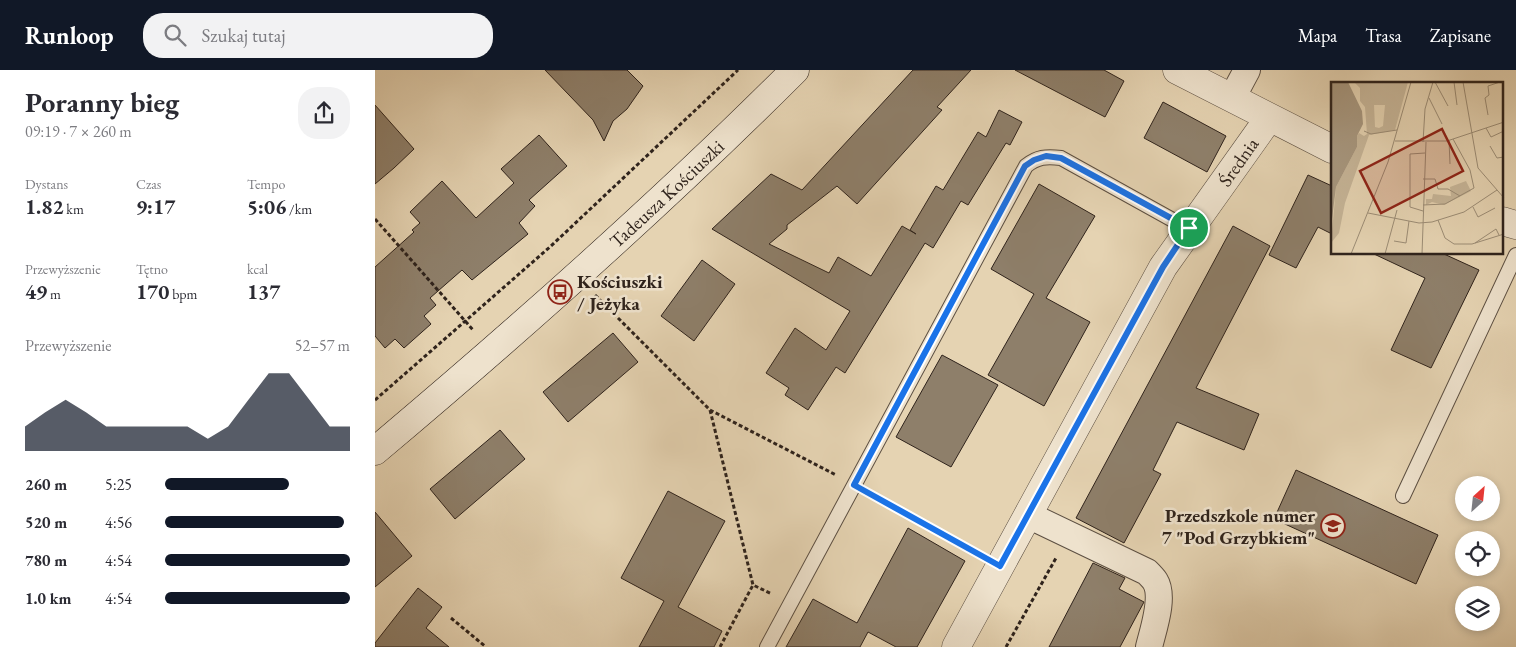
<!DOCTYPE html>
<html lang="pl">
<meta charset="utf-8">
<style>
:root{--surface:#fff;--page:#f2f2f3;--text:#2b2b33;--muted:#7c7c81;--accent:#111827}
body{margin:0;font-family:"EB Garamond",serif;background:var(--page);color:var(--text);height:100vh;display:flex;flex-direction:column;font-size:19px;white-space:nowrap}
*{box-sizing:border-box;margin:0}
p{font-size:16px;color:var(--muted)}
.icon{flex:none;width:28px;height:28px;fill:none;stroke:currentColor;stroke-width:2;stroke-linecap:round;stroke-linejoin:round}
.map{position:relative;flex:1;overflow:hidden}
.panel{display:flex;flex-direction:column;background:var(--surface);width:375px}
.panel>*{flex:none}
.needle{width:32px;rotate:27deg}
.controls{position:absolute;left:1080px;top:406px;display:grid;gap:10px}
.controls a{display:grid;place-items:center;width:45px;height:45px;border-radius:50%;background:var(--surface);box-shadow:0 2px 8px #0003;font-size:25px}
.pin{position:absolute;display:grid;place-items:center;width:42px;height:42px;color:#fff;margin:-21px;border:2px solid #fff;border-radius:50%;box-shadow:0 1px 5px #0007}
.round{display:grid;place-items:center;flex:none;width:52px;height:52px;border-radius:20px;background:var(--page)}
.headline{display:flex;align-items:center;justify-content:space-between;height:85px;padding:0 25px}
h1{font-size:28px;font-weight:700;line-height:38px}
.stats{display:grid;grid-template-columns:repeat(3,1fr);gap:8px;height:85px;padding:5px 25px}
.stats div{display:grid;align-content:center}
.stats b{font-size:21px;font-weight:700}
.stats small{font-size:14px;font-weight:400}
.stats p{font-size:14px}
.chart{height:140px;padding:10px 25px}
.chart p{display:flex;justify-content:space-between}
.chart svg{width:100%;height:90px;margin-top:5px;fill:var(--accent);opacity:.7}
ul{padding:0 25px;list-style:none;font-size:16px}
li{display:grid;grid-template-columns:80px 60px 1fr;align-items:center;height:38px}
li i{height:12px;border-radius:6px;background:var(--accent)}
header{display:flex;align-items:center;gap:30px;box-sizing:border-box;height:70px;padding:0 25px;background:var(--accent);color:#fff}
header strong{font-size:24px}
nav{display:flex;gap:28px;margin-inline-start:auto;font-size:18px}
.search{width:350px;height:45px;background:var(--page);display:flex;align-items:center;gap:12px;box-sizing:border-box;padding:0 18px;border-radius:20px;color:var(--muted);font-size:19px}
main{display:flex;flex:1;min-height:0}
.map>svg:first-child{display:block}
</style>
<header>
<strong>Runloop</strong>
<div class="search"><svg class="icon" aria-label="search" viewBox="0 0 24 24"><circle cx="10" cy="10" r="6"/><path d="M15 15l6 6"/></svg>Szukaj tutaj</div>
<nav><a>Mapa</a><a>Trasa</a><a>Zapisane</a></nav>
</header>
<main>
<section class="panel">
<div class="headline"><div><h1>Poranny bieg</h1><p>09:19 · 7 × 260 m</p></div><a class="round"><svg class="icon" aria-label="share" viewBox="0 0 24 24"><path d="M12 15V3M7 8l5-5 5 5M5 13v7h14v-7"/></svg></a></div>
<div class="stats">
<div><p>Dystans</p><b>1.82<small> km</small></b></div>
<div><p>Czas</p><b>9:17</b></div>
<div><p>Tempo</p><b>5:06<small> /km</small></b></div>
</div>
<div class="stats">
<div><p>Przewyższenie</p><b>49<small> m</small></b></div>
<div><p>Tętno</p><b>170<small> bpm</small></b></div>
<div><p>kcal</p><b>137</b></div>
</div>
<div class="chart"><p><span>Przewyższenie</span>52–57 m</p>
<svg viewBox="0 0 160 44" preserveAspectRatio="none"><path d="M0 44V32L10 25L20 19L30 25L40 32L50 32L60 32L70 32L80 32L90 38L100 32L110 19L120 6L130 6L140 19L150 32L160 32V44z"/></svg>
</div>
<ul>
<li><b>260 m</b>5:25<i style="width:67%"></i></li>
<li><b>520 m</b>4:56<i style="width:97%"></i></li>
<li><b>780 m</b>4:54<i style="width:100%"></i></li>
<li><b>1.0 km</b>4:54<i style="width:100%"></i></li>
</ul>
</section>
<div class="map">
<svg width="1141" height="577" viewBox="0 0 1141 577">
<rect width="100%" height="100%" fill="#e5d3b2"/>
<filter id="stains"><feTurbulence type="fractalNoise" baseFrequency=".004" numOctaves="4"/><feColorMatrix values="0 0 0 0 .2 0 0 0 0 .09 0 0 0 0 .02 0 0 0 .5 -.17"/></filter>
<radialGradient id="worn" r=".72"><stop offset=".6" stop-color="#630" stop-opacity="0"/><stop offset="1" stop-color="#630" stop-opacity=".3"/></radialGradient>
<path fill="#8e7f6a" stroke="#2f231c" d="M170 0H252L268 16 252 39 238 51 229 71 218 50Z
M538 0H596L562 37 567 40 482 134 462 116 412 155V159L394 174 454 203 463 187 496 206 527 156 541 164 535 160 561 116 568 120 603 62 611 67 624 40 647 52 635 75 631 73 593 135 586 131 558 178 550 173 470 303 461 297 433 340 410 325 414 318 391 303 420 258 451 280 475 241 337 159 396 104 427 120Z
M640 0H729L749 11 730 47Z
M788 32 851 66 832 102 769 68Z
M0 35 39 79 19 98 0 114Z
M164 65 192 96 154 130 160 136 144 153 153 164 97 210 87 200 55 228 61 235 49 246 56 254 29 278 20 269 10 278 0 266V197L39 162 37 160 45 153 35 142 67 111 101 148 139 113 126 99Z
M933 105 957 116V164L943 157 921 198 894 185Z
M664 114 720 146 671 228 715 252 669 336 613 305 659 224 616 199Z
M858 156 895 176 821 318 884 344 869 380 802 352 778 400 786 404 749 473 701 448Z
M999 184H1069L1104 200 1056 298 1016 280 1050 208Z
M327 190 360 214 319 271 286 246Z
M238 263 263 292 193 352 168 322Z
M567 285 623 315 576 397 521 367Z
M125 360 150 389 80 449 55 419Z
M921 400 1063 465 1041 514 899 449Z
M293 421 350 451 303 537 347 561 339 577H264L289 531 246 508Z
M0 442 37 486 0 517Z
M533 458 590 491 542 577H521L493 562 485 577H411L438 529 482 553Z
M718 493 750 508 744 519 769 532 745 577H674Z
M43 518 67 537 51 558 74 577H0V573Z"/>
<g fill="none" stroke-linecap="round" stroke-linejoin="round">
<g stroke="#5c4f42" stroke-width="16">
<path id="service" d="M1028 426 1141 185
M392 577 651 96C662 87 671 86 686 88L814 159"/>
</g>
<g stroke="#5c4f42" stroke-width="28">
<path id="minor" d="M857 28 872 0
M653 445 772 502C775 505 778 508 780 511 790 527 778 560 774 577"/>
</g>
<g stroke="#5c4f42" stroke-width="29">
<g id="tertiary">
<path d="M802 0 957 79"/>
<path d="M1127 151 1141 155"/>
<path id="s1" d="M581 577 788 197 894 48"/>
</g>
</g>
<g stroke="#2f231c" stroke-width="29">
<g id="secondary">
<path id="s2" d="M0 381C145 259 286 134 420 0"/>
</g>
</g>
<path stroke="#2f231c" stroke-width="3" stroke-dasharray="4 2.5" stroke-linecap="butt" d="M0 149 99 261
M220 225 335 340 461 405
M0 330 176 176 363 0
M335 340 378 515 397 524
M497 425 601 483
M76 548 111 577
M345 577 378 515
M631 577 681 488"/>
<use href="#service" stroke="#eee2cd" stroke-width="14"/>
<use href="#minor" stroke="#eee2cd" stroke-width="26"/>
<use href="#tertiary" stroke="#eee2cd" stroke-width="28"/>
<use href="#secondary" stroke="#eee2cd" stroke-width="28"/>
</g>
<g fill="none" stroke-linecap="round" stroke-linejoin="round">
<g stroke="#fff" stroke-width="10">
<path id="route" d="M671 86 686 88 814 158 788 197 625 496 479 415 650 96 659 90Z"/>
</g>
<use href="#route" stroke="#1a73e8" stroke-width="6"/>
</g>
<defs>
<g id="bus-ring" transform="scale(1.25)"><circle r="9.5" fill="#eee2cd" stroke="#8f2418" stroke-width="1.5"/><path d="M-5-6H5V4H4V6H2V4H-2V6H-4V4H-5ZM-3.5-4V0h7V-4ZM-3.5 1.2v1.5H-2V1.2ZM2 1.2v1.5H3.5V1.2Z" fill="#8f2418"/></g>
<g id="school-ring" transform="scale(1.25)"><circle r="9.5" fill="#eee2cd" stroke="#8f2418" stroke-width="1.5"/><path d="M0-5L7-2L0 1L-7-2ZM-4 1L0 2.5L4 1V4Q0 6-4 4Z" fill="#8f2418"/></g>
</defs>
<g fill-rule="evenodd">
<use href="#bus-ring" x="185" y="222"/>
<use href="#school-ring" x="958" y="456"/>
</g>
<g text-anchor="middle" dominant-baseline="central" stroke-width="5" stroke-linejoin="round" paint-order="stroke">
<g font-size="19" fill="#2f231c" stroke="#eee2cd">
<text stroke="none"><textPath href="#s1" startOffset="562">Średnia</textPath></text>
<text stroke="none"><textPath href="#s2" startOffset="389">Tadeusza Kościuszki</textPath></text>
</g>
<g font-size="19" font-weight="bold" fill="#2f231c" stroke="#eee2cd" text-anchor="start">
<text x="202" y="211">Kościuszki<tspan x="202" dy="22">/ Jeżyka</tspan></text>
<text x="940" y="445" text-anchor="end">Przedszkole numer<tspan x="940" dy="22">7 "Pod Grzybkiem"</tspan></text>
</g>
</g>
<g transform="translate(956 12)">
<rect width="172" height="172" fill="#e5d3b2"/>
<path d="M23 0H77L64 48 38 53 14 121 8 151 0 161 5 105 26 65V54L28 51 33 54 36 52 34 25 29 19V6ZM43 23H54L52 44 48 46 44 45ZM135 99 140 109 113 123 101 120 95 123V117H101L102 112 120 114 119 105Z" fill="#c6b598" fill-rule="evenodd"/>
<path d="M0 0H17L31 29 32 42 26 54V65L5 105 0 145Z" fill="#a7977f"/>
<path fill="none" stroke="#9c8d76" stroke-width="1" d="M104 0 117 24M123 0 126 23M132 0 147 86 173 116M98 16 111 42M157 33 154 16 158 13 157 4 169 0M155 46 160 55 173 49M33 49 40 52 66 48M118 58 119 82M64 59H116L173 40M92 60 94 27 102 0M159 64 166 76 173 75M92 97H104L107 107H117L129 114M92 123 114 122 143 106 139 88 122 57M142 125 147 135 164 126M92 129 79 125V72L94 71M37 131 88 141 101 140 133 130 166 108M107 138 114 156 123 162H141L173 152M63 159 75 161 78 139M144 161 165 147 168 153M20 172 57 80 80 0M54 172 66 128M91 172 95 60"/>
<path fill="#8f2418" fill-opacity="0.15" stroke="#8f2418" stroke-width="2.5" d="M111 47 132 89 50 131 29 89Z"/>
<rect width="172" height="172" fill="none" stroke="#2f231c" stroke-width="2.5"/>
</g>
<rect width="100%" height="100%" filter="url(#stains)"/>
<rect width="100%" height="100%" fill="url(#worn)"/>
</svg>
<div class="controls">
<a><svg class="needle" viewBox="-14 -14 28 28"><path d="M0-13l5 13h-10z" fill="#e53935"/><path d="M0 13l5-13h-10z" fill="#7c7c81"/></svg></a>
<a><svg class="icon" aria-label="locate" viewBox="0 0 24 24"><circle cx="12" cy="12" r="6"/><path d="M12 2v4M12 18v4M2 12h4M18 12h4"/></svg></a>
<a><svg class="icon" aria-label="layers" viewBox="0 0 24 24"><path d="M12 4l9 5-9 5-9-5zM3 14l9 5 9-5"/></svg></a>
</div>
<div class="pin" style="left:814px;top:158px;background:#1e9e55"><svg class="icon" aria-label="arrive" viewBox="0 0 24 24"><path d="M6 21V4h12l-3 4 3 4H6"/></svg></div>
</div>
</main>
